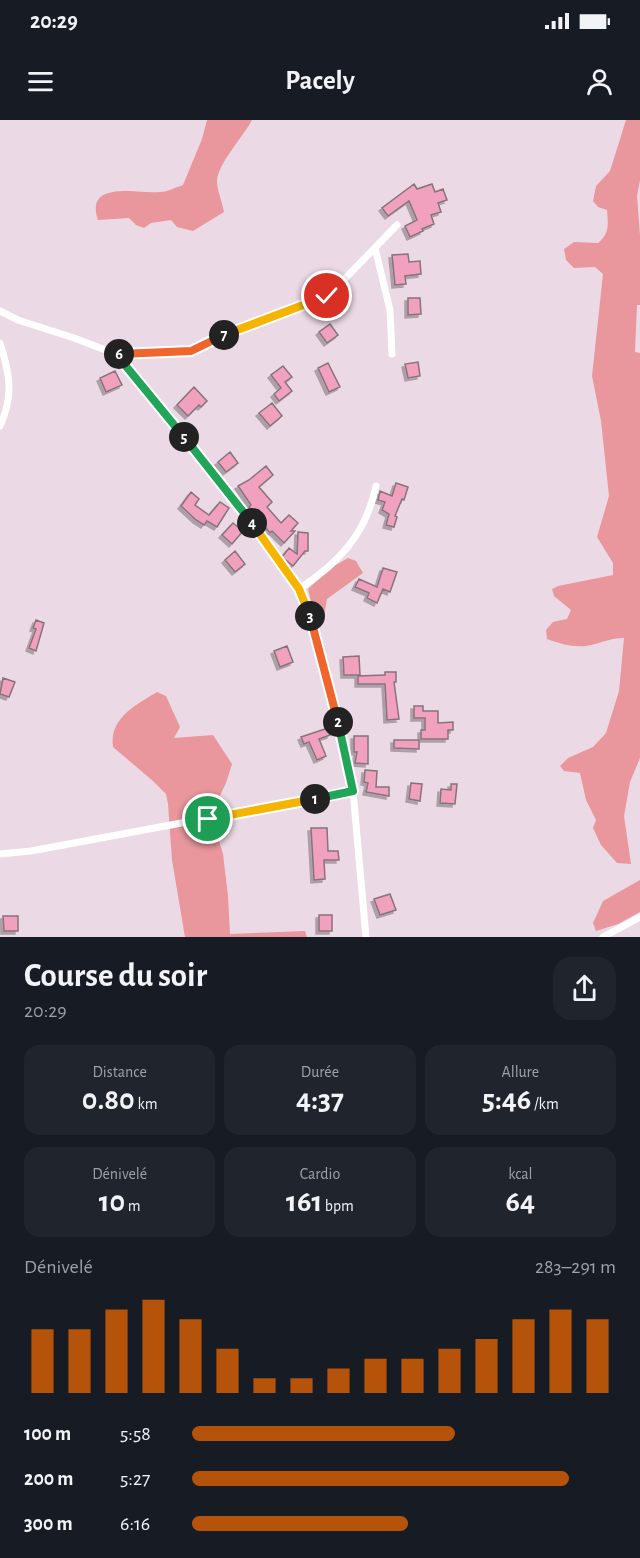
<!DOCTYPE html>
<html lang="fr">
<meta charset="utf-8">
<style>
:root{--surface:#171b24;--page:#20242c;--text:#f1f3f6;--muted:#9ea1a6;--accent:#b45309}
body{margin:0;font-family:"Alegreya Sans",sans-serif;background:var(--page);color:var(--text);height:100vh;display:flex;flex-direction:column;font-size:22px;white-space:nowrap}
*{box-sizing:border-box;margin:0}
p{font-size:20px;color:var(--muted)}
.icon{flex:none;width:33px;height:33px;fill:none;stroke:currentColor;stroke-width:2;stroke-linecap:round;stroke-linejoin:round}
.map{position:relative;height:817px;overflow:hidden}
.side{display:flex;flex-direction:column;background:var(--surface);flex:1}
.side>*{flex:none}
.pin{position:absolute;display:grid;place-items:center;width:51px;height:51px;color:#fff;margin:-26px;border:3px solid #fff;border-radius:50%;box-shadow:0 2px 6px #0007}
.km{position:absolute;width:30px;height:30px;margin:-15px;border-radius:50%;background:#222;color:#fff;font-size:16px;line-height:30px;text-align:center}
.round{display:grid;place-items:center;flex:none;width:63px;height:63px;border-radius:18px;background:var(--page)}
.summary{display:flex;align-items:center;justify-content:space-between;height:102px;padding:0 24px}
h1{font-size:33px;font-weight:700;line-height:45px}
.figures{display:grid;grid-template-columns:repeat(3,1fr);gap:9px;height:102px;padding:6px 24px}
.figures div{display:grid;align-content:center;border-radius:15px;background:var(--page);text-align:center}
.figures b{font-size:30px;font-weight:700}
.figures small{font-size:16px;font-weight:400}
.figures p{font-size:16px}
.chart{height:168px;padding:12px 24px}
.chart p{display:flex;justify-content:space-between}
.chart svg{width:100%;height:108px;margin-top:6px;stroke:var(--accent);stroke-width:6}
ul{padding:0 24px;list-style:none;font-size:20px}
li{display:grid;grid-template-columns:96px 72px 1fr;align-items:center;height:45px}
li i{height:15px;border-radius:8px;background:var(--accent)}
.status{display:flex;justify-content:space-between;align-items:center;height:42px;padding:0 30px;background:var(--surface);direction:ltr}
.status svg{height:16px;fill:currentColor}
header{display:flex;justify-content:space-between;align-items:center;height:78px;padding:0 24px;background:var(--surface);font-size:27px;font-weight:700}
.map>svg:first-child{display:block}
</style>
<div class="status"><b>20:29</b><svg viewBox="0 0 49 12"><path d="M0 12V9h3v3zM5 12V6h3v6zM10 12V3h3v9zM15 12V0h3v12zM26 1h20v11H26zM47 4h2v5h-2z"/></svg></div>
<header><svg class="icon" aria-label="menu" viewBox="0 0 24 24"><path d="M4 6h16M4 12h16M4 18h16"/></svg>Pacely<svg class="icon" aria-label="person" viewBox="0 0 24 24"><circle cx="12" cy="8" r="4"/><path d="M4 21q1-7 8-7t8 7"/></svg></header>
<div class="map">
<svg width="640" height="817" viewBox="0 0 640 817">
<defs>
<filter id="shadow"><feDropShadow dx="-3" dy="3" stdDeviation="0" flood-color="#0004"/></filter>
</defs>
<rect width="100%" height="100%" fill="#ebd9e5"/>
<path fill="#e9979c" d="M207 0H252C244 16 216 45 217 63 218 72 222 82 224 92L193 111 177 107 171 100 151 103 144 108 136 105 129 98 98 100C84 59 140 74 160 72 168 72 176 67 183 65L202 19Z
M626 0H640V60L637 76 640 115V185H637L635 232 640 233V638L630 662 624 696 631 744 617 743 601 725 593 708 596 700 586 680 580 653 564 651 560 646 568 638 593 627 606 613 619 571 624 518C613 518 606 521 595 524 579 529 563 525 547 519L546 510 553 502 567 499 571 490 554 476 552 469 558 466 613 455V443L597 417 609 376 601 301 592 256 603 154 595 147 574 148 566 140 564 129 574 122 598 123C610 113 608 105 607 90L598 87 593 81 596 66 610 51Z
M348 438 356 441 363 453 327 479 324 496 321 502 316 503 308 469 329 449Z
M157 572 166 576 180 607 174 618 213 615 232 644 226 663 214 688 216 711 223 734 228 776 230 814 305 811 307 817H185L172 740 168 684 166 674 153 661 113 627C109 598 136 585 157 572Z
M640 760V792L618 804 596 811 593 803 603 781Z"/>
<path fill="#f1a0bd" stroke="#87737a" stroke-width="1.5" filter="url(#shadow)" d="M414 64 417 69 432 64 435 72 443 69 447 80 438 83 441 92 431 95 434 104 422 109 423 111 410 117 405 106 417 100 409 81 388 96 382 88Z
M408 134 409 142 420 141 421 154 405 156 406 164 395 165 392 135Z
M408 178H420L421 194 408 195Z
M330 204 338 215 327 223 319 212Z
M418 242 420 256 408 258 405 244Z
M328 243 340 267 329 272 318 248Z
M283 246 292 257 285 262 292 271 279 281 274 274 281 268 271 255Z
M115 251 122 265 106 272 100 258Z
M194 267 207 281 201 287 199 285 188 296 177 285Z
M272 283 282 296 270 306 259 293Z
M230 332 238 343 226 352 218 342Z
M266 346 273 355 259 367 272 382 267 387 281 403 289 395 298 403 291 411H295L284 423 272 411 270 413 249 387 251 385 238 366 249 360Z
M396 363 408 367 404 380 402 379 395 396 397 397 394 407 386 405 389 394 382 390 385 382 378 380 380 371 392 376Z
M191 372 199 379 195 385 209 395 220 382 229 388 217 407 207 401 204 405 196 400 181 386Z
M233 403 243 411 232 424 222 415Z
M298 412 308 413V431H305L293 446 282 437 289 428 297 434Z
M235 431 245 444 235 452 225 440Z
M383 448 397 452 390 472 383 469 377 483 367 478 369 473 355 467 359 459 377 467Z
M36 500 44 503 36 531 29 528 36 509 33 508Z
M287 526 293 542 280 547 274 531Z
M359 536 360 555H344L343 537Z
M385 552H396V562H394L399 599 387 600 385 564H358V556L385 555Z
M3 558 15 562 9 577 0 574Z
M414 586H423V591H438V603L453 602V610H448V619H421V610H425V598H414Z
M328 608 330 615 319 619 326 636 317 640 309 622 304 624 301 617Z
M354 616H368V644L355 643 357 632H354Z
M394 620H419V629L394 628Z
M365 650 377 651 376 667H389V676L366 672 368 663 364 662Z
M411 663 422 664 420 681 409 679Z
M451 664H457L455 684 440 683 441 669 451 670Z
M311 708H327L328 731H338L339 740H324L325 759 314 760Z
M390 774 396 790 380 795 374 779Z
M319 795H332V811H319Z
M3 796H18V811H4Z"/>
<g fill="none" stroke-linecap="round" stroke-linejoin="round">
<path stroke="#fff" stroke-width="7" d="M375 128 390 190 392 234
M0 191 18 200 74 218 116 234 211 350 303 475 335 589 353 671 366 817
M0 223C10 255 14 275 0 306
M116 234 191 231 228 214 323 179 333 171 397 105
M299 469C339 443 366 414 376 366
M0 734 31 731 353 671
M603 817 640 797"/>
</g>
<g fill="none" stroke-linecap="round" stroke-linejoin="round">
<g stroke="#fff" stroke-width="12">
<path id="split-1" d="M208 699 315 679"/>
</g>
<g stroke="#fff" stroke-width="12">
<path id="split-2" d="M315 679 353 671 338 602"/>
</g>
<g stroke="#fff" stroke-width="12">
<path id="split-3" d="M310 496 338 602"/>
</g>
<g stroke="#fff" stroke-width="12">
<path id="split-4" d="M252 403 299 469 310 496"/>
</g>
<g stroke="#fff" stroke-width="12">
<path id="split-5" d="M184 317 252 403"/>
</g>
<g stroke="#fff" stroke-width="12">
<path id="split-6" d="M119 234H116L184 317"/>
</g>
<g stroke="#fff" stroke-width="12">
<path id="split-7" d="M119 234 191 231 224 215"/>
</g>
<g stroke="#fff" stroke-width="12">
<path id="split-8" d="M224 215 327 176"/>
</g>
<use href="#split-1" stroke="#f5b400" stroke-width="8"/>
<use href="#split-2" stroke="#22a559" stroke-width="8"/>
<use href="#split-3" stroke="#f0652b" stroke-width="8"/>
<use href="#split-4" stroke="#f5b400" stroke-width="8"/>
<use href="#split-5" stroke="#22a559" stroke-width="8"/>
<use href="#split-6" stroke="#22a559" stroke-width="8"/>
<use href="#split-7" stroke="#f0652b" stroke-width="8"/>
<use href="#split-8" stroke="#f5b400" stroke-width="8"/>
</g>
</svg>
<div class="pin" style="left:208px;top:699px;background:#1e9e55"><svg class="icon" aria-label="arrive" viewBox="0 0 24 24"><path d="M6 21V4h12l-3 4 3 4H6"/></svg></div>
<div class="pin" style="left:327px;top:176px;background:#d93025"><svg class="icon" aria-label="check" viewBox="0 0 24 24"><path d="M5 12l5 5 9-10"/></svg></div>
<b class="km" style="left:315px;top:679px">1</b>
<b class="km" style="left:338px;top:602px">2</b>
<b class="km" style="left:310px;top:496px">3</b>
<b class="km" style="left:252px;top:403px">4</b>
<b class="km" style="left:184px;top:317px">5</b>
<b class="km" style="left:119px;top:234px">6</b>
<b class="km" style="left:224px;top:215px">7</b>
</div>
<section class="side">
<div class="summary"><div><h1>Course du soir</h1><p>20:29</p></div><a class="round"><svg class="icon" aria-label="share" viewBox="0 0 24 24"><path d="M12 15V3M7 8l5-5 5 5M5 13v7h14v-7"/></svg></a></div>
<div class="figures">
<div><p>Distance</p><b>0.80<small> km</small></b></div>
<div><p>Durée</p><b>4:37</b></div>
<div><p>Allure</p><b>5:46<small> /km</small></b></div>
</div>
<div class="figures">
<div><p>Dénivelé</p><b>10<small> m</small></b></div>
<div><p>Cardio</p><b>161<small> bpm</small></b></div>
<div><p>kcal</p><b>64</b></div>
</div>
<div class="chart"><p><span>Dénivelé</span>283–291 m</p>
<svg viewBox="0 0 160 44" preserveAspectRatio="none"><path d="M5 44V18M15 44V18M25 44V10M35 44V6M45 44V14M55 44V26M65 44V38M75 44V38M85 44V34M95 44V30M105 44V30M115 44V26M125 44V22M135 44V14M145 44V10M155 44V14"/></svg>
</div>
<ul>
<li><b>100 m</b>5:58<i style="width:62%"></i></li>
<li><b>200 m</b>5:27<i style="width:89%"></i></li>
<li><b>300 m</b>6:16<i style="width:51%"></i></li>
</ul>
</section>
